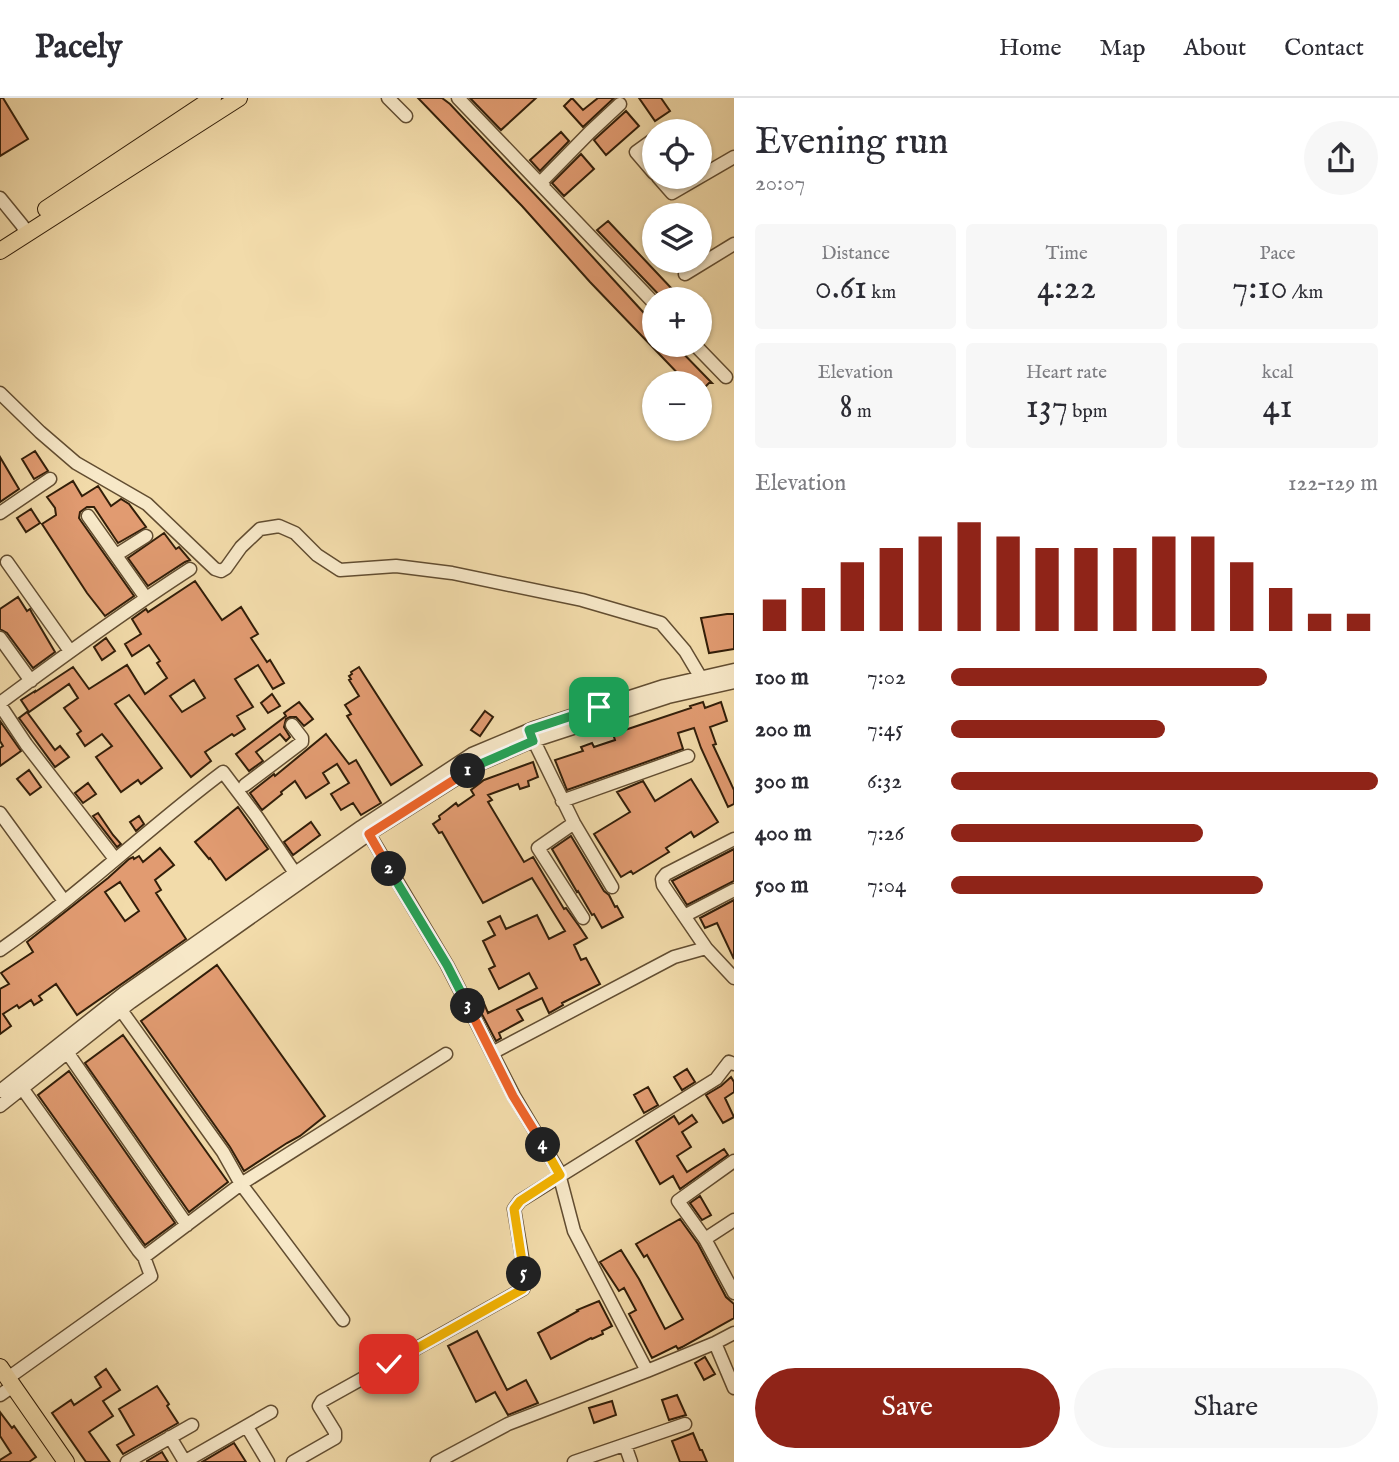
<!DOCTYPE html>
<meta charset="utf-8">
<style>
:root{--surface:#fff;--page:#f7f7f7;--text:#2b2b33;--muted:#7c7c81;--line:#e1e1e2;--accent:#8f2418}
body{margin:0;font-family:"IM FELL English",serif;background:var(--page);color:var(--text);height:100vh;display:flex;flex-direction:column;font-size:26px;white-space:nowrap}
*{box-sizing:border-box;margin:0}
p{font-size:23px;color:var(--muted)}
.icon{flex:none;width:38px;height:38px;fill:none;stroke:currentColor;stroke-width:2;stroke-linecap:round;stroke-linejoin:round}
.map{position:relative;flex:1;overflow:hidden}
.drawer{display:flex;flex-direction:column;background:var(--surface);width:665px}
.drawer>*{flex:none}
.controls{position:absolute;left:642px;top:21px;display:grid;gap:14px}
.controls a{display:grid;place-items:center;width:70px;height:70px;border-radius:50%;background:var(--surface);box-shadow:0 2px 5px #0004;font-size:35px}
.pin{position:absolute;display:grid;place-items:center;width:60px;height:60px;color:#fff;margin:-30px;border-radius:14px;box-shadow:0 4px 10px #0006}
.km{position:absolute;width:35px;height:35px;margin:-18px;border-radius:50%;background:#222;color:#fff;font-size:19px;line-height:35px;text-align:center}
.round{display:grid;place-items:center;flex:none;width:74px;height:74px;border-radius:37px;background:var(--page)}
.summary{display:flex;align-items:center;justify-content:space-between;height:119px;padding:0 21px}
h1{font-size:38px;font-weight:600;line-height:52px}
.metrics{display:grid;grid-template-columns:repeat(3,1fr);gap:10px;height:119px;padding:7px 21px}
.metrics div{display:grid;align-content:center;border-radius:7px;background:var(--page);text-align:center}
.metrics b{font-size:35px;font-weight:600}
.metrics small{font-size:19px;font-weight:400}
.metrics p{font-size:19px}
.chart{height:196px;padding:14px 21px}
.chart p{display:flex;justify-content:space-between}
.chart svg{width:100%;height:126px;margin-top:7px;stroke:var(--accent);stroke-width:6}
.primary-button{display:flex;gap:14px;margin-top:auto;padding:14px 21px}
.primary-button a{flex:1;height:80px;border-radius:42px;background:var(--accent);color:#fff;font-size:28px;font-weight:600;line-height:80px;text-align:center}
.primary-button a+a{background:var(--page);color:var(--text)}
ul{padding:0 21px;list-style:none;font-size:23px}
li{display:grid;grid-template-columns:112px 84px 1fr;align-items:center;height:52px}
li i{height:18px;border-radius:9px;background:var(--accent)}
header{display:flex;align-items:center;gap:42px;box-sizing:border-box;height:98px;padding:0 35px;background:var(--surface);border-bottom:2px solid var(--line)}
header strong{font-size:33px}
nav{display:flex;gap:38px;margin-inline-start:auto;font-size:24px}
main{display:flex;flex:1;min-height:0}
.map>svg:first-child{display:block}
</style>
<header>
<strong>Pacely</strong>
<nav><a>Home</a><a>Map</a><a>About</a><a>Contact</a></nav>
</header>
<main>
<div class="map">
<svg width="734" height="1364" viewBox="0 0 734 1364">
<rect width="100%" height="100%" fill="#f2dbaa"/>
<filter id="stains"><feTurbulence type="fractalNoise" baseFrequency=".00286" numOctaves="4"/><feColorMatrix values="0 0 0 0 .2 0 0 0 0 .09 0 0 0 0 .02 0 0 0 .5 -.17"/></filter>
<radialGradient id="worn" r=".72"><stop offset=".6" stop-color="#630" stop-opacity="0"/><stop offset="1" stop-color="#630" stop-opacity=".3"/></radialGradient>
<path fill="#e19b71" stroke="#321e09" stroke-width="2" fill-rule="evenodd" d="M0 0H3L28 41 0 58Z
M418 0H442L450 6 557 120 654 226V247H675L712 285H709L700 294V285H687L590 184 522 108Z
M470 0H536L501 32Z
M572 0 583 12 598 0H614L583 29 564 8Z
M639 0H661L670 13 655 23Z
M626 13 639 28 606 57 594 42Z
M561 34 569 43 540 73 530 62Z
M581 56 594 71 564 98 552 85Z
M608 123 673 192 663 201 597 132Z
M35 353 48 373 34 381 22 361Z
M0 359 19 391 0 404Z
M73 383 82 398 98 388 111 408 121 401 129 406 146 429 118 445 94 409H87L80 414 79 420 81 423 134 498 105 518 87 495 42 426 56 417 55 410 47 399Z
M31 411 40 425 26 434 17 420Z
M164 435 176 451 179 449 190 462 185 464 148 488 128 460Z
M195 483 222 522 241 509 258 536 251 540 267 564 270 562 284 585 273 591 258 567 235 581 253 609 237 618 245 631 234 638 232 636 205 654 211 663 191 679 129 597 115 606 162 670 141 686 138 682 121 694 96 659 112 648 102 636 85 648 77 636 81 633 64 610 78 600 69 586 29 614 21 602 35 593V594L73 569 89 591 127 567 145 596 167 580 157 565 160 563 149 547 132 558 125 546 141 536 132 521 146 511 148 514ZM194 582 205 600 182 614 170 598Z
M18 499 27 513 30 511 32 515 55 554 33 570 7 535 0 531V511Z
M727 516H734V551L709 555 701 520Z
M106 540 115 553 102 562 94 549Z
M359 569 422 667 391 687 347 618 351 616 345 607 359 598 349 582 351 581 349 578 352 576 351 574Z
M272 596 280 608 268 615 261 605Z
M299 604 313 621 304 628 296 619H290L286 621 284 629 290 639 286 643 280 636 256 654 263 663 249 673 236 656 286 618 284 615Z
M703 604 705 610 721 604 727 623 710 629 716 646 713 647 734 692V706L728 709 701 650 694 630 678 635 683 651 567 692 555 662 583 653 581 649 592 645 594 649 615 642 613 636 691 610 690 608Z
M485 613 493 619 480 638 471 632Z
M27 614 55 652 60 648 69 659 55 669 19 620Z
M0 623 21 653 0 668V650L3 648 0 643Z
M326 636 349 666 356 662 381 705 361 717 353 705 341 712 331 696 349 685 337 666 323 675 329 685 306 700 295 683 281 694 282 696 262 712 250 695 274 676 275 678Z
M533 664 538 679 528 683 529 688 520 691 518 686 488 697 492 702 488 704 524 764 533 759 564 811 566 810 579 828 587 840 574 847 581 862 586 860 600 886 562 905 563 907 549 915 542 900 517 912 523 922 499 935 501 940 496 943 474 901 481 898 488 915 537 890 529 875 499 891 489 871 495 868 483 843 495 837 488 824 500 818 506 831 537 817 549 841 565 833 532 780 483 805 442 734 439 735 433 726 440 721 439 718 447 712 456 705 458 708 474 697 471 692 484 682Z
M29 672 41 689 30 697 17 681Z
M691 681 718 724 694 739 691 734 666 750 669 754 633 776 631 773 621 779 594 736 630 714 617 694 643 683 655 703Z
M88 685 96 696 83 705 75 695Z
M238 709 268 751 226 782 210 760 209 761 195 744Z
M98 715 113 737 121 746 117 749 93 718Z
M139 718 144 726 136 733 130 724Z
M311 724 320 737 293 757 284 744Z
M571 738 604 793 609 797 615 809 617 808 623 819 602 830 594 816 592 817 578 793 577 794 552 751Z
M160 750 174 767 155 782 161 792 156 795 186 841 77 917 56 886 39 898 42 902 34 907 31 902 19 910 17 907 3 916 11 928 0 936V891L9 886 1 875 33 854 27 844 108 780 129 761 133 759 134 761 139 758 143 764ZM120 784 139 813 125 823 105 794Z
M734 751V783L687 807 672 783Z
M734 802V861L717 825 705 830 700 820Z
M217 867 325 1018 300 1038 287 1045 244 1073 230 1049 141 923Z
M123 937 228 1084 189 1114 85 965Z
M687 971 695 984 682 992 674 979Z
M69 973 175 1125 145 1147 38 997Z
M731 979 734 984V994L725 1000 734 1019 723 1025 706 997 721 988Z
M648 989 658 1007 644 1015 634 997Z
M692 1017 697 1024 682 1034 691 1049 677 1058 687 1074 724 1051 728 1057 680 1091 673 1078 660 1086 636 1043 674 1018 679 1026Z
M700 1098 711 1117 702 1122 690 1105Z
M680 1121 698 1146 726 1199 734 1206V1220L682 1249 678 1251 676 1248 652 1260 629 1216 636 1212 624 1190 619 1193 600 1164 621 1152 639 1181 665 1231 683 1221 647 1157 644 1159 636 1146Z
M599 1203 612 1228 602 1233 603 1236 592 1241 591 1240 551 1261 538 1235 578 1213 577 1212Z
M477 1233 507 1292 526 1282 538 1305 508 1317 495 1294 476 1304 448 1248Z
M705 1259 715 1276 704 1282 695 1265Z
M106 1271 120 1292 103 1303 113 1318 89 1334 110 1364H86L52 1315 71 1302 74 1307 101 1289 95 1279Z
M157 1288 169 1306 167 1308 178 1325 123 1356 117 1347 134 1337 119 1311Z
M677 1297 686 1317 669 1322 662 1302Z
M612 1303 616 1317 594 1325 589 1310Z
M0 1314 12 1330 14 1328 36 1359 29 1364H0V1362L11 1355 0 1338Z
M693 1335 700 1352H702L707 1364H680L672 1343Z
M234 1345 246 1364H202Z
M162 1354 168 1364H147V1363Z"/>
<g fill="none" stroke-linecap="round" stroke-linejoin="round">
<g stroke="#624d31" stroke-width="15">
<path id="minor" d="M388 0 406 18
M458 0 654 205
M681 31 682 33
M654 41 636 54 654 75
M700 62 708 74
M658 79 672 95 734 59
M544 90 543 82 590 34 620 6
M0 100 22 127 27 136
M685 176 734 146
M695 247 726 279
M0 295 40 334 76 365 147 406 215 471 221 473 226 470 241 449 260 431 279 428 295 435 317 457 340 472 396 468 452 475 582 502 661 525 685 553 701 580
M0 415 50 381
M88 418 146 500
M116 457 146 438
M7 464 70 553
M0 540 31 583
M0 605C62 559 125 513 190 471
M0 607 26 646 115 761
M530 635 574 725 612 789
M245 687 302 644V640L292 627
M562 703 688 658
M0 715 64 803
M574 725 538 750 583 820
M369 736 447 867 514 998 558 1072 574 1133 647 1273 715 1245 734 1235
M684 818 734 792
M706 850 663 787 662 781 666 776 734 741
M0 852C78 798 147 731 223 674L257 719 299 781
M121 912 223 1054 241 1086 343 1222
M67 954 187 1127
M492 955 674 859 706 850 734 880
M22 990 138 1152 144 1159
M0 993 124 895 361 729 472 656 534 630 664 588 734 572
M0 1008 131 904 369 736 478 667 533 643 668 599 734 584
M734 1063 678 1103 705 1141 734 1195
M705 1141 734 1122
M715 1245 734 1290
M8 1280 151 1178 144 1159 241 1086 446 956
M0 1297 13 1288
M247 1329 268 1364
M170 1339 185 1364
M625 1347 631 1364
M127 1364 192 1327
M184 1364 271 1314
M293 1364 335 1340V1334L319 1308 322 1303 523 1191 526 1183 514 1111 520 1103 716 981 729 964 734 966
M437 1364 508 1326 647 1273
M574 1364 685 1326"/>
</g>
<g stroke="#321e09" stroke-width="18">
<path id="major" d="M46 111 213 0
M0 153 239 0
M0 1269 66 1364"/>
</g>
<use href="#minor" stroke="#f7e8c8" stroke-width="12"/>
<use href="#major" stroke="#f2dbaa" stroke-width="16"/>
</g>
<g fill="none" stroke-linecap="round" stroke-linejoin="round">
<g stroke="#fff" stroke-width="14">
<path id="split-1" d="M468 673 478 667 533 643 529 632 599 609"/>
</g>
<g stroke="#fff" stroke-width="14">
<path id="split-2" d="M389 771 369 736 468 673"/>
</g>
<g stroke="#fff" stroke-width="14">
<path id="split-3" d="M389 771 447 867 468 908"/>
</g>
<g stroke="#fff" stroke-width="14">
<path id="split-4" d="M468 908 513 998 543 1047"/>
</g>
<g stroke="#fff" stroke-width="14">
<path id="split-5" d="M524 1176 514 1111 520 1103 560 1077 543 1047"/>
</g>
<g stroke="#fff" stroke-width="14">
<path id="split-6" d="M389 1266 523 1191 526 1183 524 1176"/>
</g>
<use href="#split-1" stroke="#22a559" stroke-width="9"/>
<use href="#split-2" stroke="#f0652b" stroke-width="9"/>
<use href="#split-3" stroke="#22a559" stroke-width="9"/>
<use href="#split-4" stroke="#f0652b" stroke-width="9"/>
<use href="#split-5" stroke="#f5b400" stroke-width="9"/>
<use href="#split-6" stroke="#f5b400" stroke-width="9"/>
</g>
<rect width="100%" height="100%" filter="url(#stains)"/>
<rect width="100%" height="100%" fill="url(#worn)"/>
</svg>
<div class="controls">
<a><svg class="icon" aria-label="locate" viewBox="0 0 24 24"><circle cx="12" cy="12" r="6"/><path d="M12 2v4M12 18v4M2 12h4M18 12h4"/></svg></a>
<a><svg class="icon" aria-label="layers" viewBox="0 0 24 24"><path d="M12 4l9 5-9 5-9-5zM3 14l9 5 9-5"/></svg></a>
<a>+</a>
<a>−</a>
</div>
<div class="pin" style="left:599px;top:609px;background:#1e9e55"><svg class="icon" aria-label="arrive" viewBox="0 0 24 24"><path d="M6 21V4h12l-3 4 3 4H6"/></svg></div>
<div class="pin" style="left:389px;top:1266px;background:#d93025"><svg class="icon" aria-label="check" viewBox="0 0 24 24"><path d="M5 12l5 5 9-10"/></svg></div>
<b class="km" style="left:468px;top:673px">1</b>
<b class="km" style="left:389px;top:771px">2</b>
<b class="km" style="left:468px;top:908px">3</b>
<b class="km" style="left:543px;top:1047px">4</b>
<b class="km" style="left:524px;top:1176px">5</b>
</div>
<section class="drawer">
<div class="summary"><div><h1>Evening run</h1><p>20:07</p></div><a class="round"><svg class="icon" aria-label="share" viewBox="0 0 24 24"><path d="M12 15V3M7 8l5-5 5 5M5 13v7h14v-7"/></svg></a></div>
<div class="metrics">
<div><p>Distance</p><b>0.61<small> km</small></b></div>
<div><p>Time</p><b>4:22</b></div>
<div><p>Pace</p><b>7:10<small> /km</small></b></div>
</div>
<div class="metrics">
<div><p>Elevation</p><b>8<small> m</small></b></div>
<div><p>Heart rate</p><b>137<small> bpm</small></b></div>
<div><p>kcal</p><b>41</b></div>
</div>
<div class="chart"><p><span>Elevation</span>122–129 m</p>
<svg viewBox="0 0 160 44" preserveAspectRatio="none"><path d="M5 44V33M15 44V29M25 44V20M35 44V15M45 44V11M55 44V6M65 44V11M75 44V15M85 44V15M95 44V15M105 44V11M115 44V11M125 44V20M135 44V29M145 44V38M155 44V38"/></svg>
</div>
<ul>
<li><b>100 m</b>7:02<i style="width:74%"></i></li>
<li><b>200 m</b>7:45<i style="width:50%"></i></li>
<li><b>300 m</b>6:32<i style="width:100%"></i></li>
<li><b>400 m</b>7:26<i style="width:59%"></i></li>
<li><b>500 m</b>7:04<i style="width:73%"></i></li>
</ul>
<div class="primary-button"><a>Save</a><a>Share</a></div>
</section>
</main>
